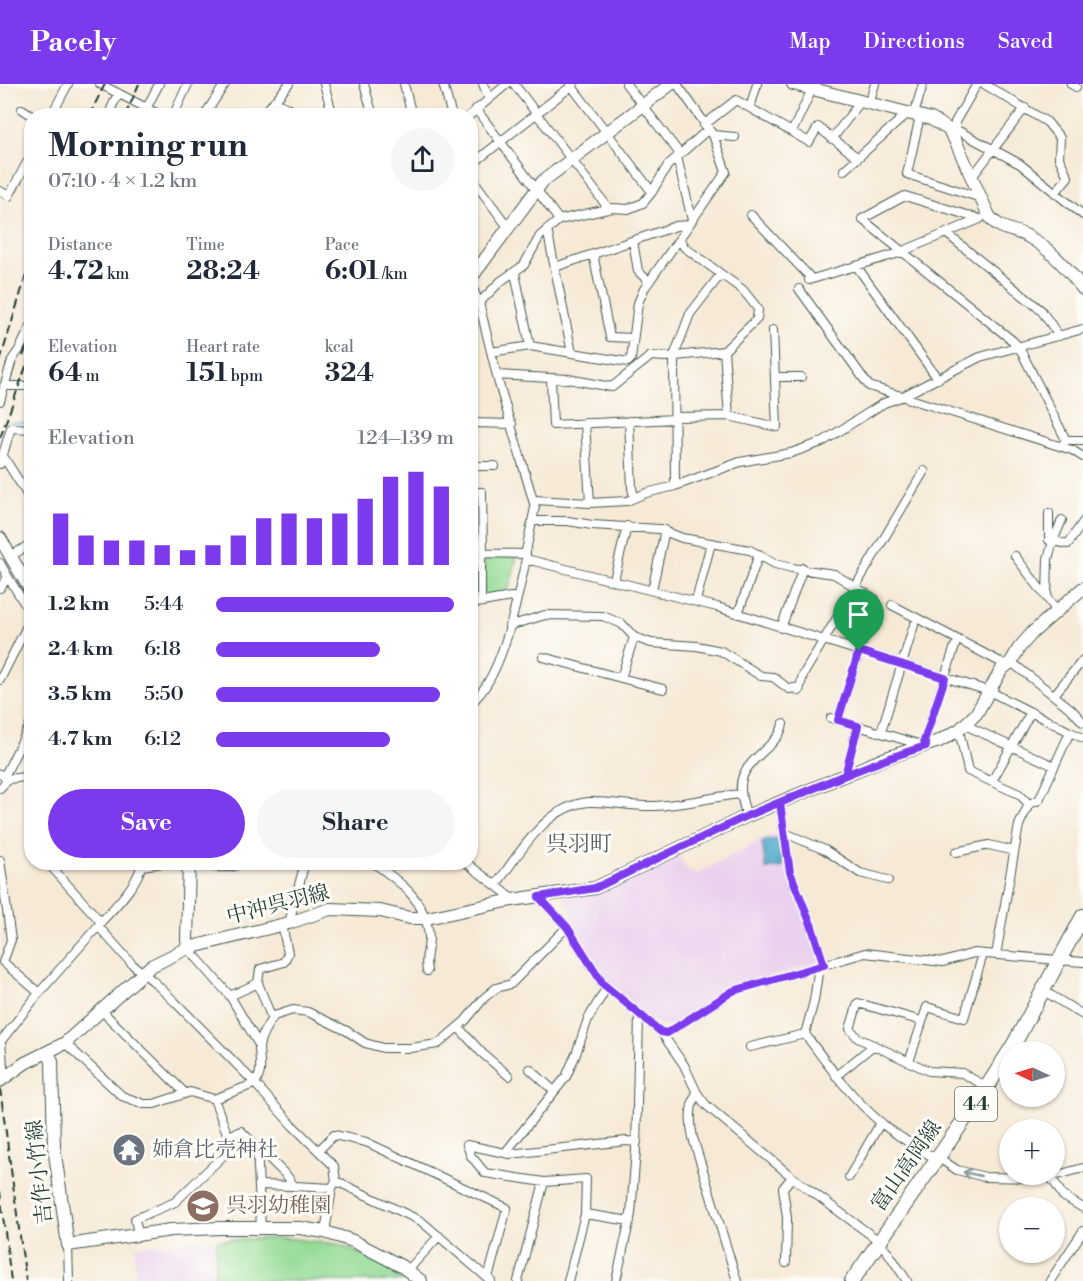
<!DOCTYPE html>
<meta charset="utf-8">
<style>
:root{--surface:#fff;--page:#f6f6f7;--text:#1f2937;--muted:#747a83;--accent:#7c3aed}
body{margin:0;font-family:"Libre Bodoni","Noto Serif JP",serif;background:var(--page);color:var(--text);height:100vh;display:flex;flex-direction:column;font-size:22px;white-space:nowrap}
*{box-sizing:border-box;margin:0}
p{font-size:20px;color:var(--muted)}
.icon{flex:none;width:33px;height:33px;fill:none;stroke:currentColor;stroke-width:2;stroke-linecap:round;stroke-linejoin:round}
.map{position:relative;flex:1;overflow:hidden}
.drawer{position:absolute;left:24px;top:24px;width:454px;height:762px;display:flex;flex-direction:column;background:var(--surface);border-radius:24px;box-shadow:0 2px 4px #0004}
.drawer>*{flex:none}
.needle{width:39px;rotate:274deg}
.tools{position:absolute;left:999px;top:957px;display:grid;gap:12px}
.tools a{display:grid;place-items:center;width:66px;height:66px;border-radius:50%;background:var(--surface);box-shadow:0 2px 4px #0004;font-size:30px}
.pin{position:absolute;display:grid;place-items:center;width:51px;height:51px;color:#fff;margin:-62px -26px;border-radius:50% 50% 50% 0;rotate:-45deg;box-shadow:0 0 6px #0007}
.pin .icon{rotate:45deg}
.round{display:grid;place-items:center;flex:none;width:63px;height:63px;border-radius:32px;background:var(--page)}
.head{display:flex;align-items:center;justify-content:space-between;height:102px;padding:0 24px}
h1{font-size:33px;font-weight:800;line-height:45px}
.stats{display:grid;grid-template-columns:repeat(3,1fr);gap:9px;height:102px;padding:6px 24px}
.stats div{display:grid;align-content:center}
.stats b{font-size:26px;font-weight:800}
.stats small{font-size:16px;font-weight:400}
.stats p{font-size:16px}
.chart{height:168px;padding:12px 24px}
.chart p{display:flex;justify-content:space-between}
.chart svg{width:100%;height:108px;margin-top:6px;stroke:var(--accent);stroke-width:6}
.cta{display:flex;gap:12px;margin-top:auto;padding:12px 24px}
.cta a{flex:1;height:69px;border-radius:36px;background:var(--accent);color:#fff;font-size:24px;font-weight:800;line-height:69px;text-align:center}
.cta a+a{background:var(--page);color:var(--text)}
ul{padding:0 24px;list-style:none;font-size:20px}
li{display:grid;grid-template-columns:96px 72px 1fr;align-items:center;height:45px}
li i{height:15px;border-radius:8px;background:var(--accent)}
header{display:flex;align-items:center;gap:36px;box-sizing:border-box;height:84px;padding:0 30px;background:var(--accent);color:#fff}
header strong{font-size:28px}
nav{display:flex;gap:33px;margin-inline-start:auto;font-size:21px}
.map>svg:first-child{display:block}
</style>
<header>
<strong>Pacely</strong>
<nav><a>Map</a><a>Directions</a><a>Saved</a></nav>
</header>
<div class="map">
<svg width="1083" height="1197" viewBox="0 0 1083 1197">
<rect width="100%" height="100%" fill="#fdfcf7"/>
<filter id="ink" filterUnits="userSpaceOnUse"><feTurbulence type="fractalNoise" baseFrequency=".0167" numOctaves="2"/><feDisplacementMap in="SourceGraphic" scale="12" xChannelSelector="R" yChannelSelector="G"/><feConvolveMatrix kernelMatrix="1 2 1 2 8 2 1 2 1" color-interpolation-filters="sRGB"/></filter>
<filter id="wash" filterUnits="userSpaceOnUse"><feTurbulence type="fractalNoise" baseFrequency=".008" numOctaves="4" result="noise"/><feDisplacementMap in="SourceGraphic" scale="24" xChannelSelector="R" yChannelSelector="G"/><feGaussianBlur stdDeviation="1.35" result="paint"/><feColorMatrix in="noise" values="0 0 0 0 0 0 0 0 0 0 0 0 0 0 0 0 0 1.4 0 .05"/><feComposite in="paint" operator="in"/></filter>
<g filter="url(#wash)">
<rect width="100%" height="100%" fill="#f6e9d6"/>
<path fill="#ead1ed" d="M782 748 800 819 820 877 805 883 729 904 716 912V915L672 942H660L612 902 566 837 574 831 563 813 678 768 685 784 697 790 768 752Z
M214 1155 212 1197H135V1162Z"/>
<path fill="#95dc96" stroke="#5a8c65" stroke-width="1.5" d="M486 473H517L507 512 484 514V476Z
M286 1154 337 1160 380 1178 412 1197H214L217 1156Z"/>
<path fill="#4ba9ca" stroke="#35737f" stroke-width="1.5" d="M779 755 783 783 766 785 762 757Z"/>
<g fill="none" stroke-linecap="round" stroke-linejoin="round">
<path stroke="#4ba9ca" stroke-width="2" d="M10 339H32"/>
</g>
</g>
<g filter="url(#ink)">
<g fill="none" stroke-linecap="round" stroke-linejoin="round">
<g stroke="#3f574c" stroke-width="10">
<path id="street" d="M100 0 162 32
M324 0 333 32
M364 0 373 32
M404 0 412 32
M443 0 452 32
M483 0 489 15
M514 0 609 125
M570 0 652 108
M626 0 680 70
M984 0 1047 38 1060 54 1059 74 1068 93 1055 109
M1071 0 1076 3
M274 17 303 32
M869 19 875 0
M147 23 159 0
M750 24 757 0
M22 25 33 32
M476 25 559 136
M914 30 923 0
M51 32 68 0
M108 32 118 9
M173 32 188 0
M204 32 225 0
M262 32 289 0
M469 32 507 0
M920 32 907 90 981 114
M704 41 736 16 809 58 818 43 858 74
M948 45H955L1020 80 1083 131
M955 45V38L977 0
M792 48 812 5
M713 51 735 53
M832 55 861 17
M677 73 692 136
M471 81 574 0
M844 86 908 29
M471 93 508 143
M972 93 1025 24
M0 107 9 112 32 69
M751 131 809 192V196L896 170 980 135
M980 135 905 112 862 135 1013 257 1019 263 1066 356
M547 145 572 269
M946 149 1041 226 1059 252
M633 157 638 187 649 198
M593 170 610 253 633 254
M555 183 676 142 689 141
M857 183 938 295
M515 189 530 262
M471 200 479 219 499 300 535 423 526 467V475C517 515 503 593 471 619
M799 205 869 302 1072 366 1083 373
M471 222 479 219 501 197 524 181 540 152 559 136 612 124 628 125 643 119 652 108 668 81 704 49 709 47
M724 267 729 332
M491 268 530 262 628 278 631 275 638 219 644 205 726 88 713 51 677 0
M497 291 568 295 612 303 651 272 666 273 724 267 757 235 758 225 743 206 684 163 680 156
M775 293H801
M551 295 553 341 675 335
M4 302H32
M0 317 12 276 19 266 32 240
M676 333 729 332 777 343 773 246
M629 337 632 404 634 413
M471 339 512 340
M585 339 590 419
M1063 360 1066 356H1083
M3 372 32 418
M0 380 11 344 32 345
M471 382H495
M675 402 674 272 690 230 721 190
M471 408H482L483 469
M534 416 590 419 627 417 646 409 675 402 740 378 791 369 822 358 884 319 901 313 980 273 1083 245
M1062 436 1053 457 1068 460 1083 438
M533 437H568L592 441 659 445 682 454 750 466 775 480 792 484 834 490 875 515
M471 469 526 470
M481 469V518
M11 472 32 459
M1015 472 1057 527
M526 475 717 523 989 607 1070 648
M0 479 8 493
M614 496 627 442
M0 504 8 493 32 532
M652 506 665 446
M1047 512 1048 475 1053 457 1049 456V429
M696 517 711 459
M471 520 511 513 517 514
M892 521 1006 581
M738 530 759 470
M509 542 545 531 603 532 622 540 634 553 651 559 697 562 721 567 761 592 773 593 789 605 800 603
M781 544 803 484
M543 573 621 594 634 553
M1011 578 1071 625 1083 638
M621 594 663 605
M0 596 26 544 32 537
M799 607 803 591 924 387
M1054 611 1083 576
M831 634 925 662 924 657 955 562
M838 636 875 517
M965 641 1054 682
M959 646 968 687 1019 710 1029 720
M881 648 914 541
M0 690 9 695 32 692
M845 691 858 642
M4 693 32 637
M992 697 1031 628
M0 704 9 695
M780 719 790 788 812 843 824 881
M747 732C733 693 743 686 771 660 777 653 781 650 783 640
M785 749 825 766 860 789 888 796
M956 768 989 761 1014 767
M0 776 11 856 3 878 39 909
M47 778 101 838 98 842 133 881 153 897 175 918 251 995 292 1041 334 1082 336 1097 332 1104 325 1148
M195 778C211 783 230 787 244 778
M372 778C401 798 427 817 429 854 429 867 424 871 427 887
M465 778 507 810 512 816
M142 782 169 778
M496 801C519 770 546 721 589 718 611 717 632 723 654 722 683 721 711 713 740 710
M539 813 567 843 603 900 661 948 684 981 697 1009 706 1021 792 1093 875 1154 887 1167 907 1197
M101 838C114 824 140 798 142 778
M289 839 305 778
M188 864 230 912 259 961
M996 871 1019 741 1029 720 1039 716 1070 648 1083 654
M258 899 272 935
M1044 907 1083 931
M230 912 258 899 260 885 284 878 288 869 282 841
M101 926 185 1009
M922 937 858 919 850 945 858 954 929 987 962 989 987 1003
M458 943 482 969 509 992
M661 948 667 949 672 946 733 907 865 869 943 878 974 869 1083 878
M805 950C828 981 850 1012 880 1038 898 1053 918 1064 938 1076
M805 950 814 917 819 882
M65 959 122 1012 144 1020H154L190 1008 214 1015 254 1000C264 989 259 977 259 963 260 953 268 940 274 932L293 926 308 928 347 947 365 959 383 964H410L438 960 465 937 484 914 496 904 511 900 567 843
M750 963 805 950
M909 978 927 923 964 934 983 870
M530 985 554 1007
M836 992 874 961
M4 993 1 957 39 909 98 842
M697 1009C689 1021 690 1040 693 1054L737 1197
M228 1052 241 1047 287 1092 294 1102 332 1104
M467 1061 471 1072 485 1089 544 1098 586 1095 585 1130 568 1197
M467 1061 510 1070 626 1057 637 1058
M257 1063 261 1144
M319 1066 334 1051 366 1058 507 1124 488 1194
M505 1069 566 993 576 970 588 935 607 903
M939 1074 957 1086 985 1093 1047 1094 1083 1084
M849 1093 881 1038
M1051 1093 1063 1112 1083 1124
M336 1097 421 1137 491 1197
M260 1101 294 1102
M585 1130 630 1137
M138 1150 135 1135 175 1118 229 1066 228 1052 214 1015
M68 1161 69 1197
M786 1179 787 1134 783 1104 792 1093
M408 1186 439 1152
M518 1197 544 1098
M616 1197 631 1130 636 1066 639 931
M1050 1197 1083 1147"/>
</g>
<g stroke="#3f574c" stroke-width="14">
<path id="secondary" d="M793 0 931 35 948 45 955 56 989 132C1000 147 1014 145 1029 153 1050 165 1069 186 1083 205
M471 194 543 97 671 0
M0 454 32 509
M188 864 187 856 189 778
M48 968 52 977 54 1063 68 1161 171 1146 221 1144H300L325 1148 353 1157 403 1183 421 1197
M0 997 25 979 65 959 151 882 188 864 289 839 330 825 380 827 410 834H427L512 816 595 804 747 732 886 674 939 657 959 646 976 630 1002 585 1011 578 1019 564 1033 548 1083 504"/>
</g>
<g stroke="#3f574c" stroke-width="16">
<path id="primary" d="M852 1197 987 1003 1014 960 1083 832"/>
</g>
<use href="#street" stroke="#fff" stroke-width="8"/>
<use href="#secondary" stroke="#fff" stroke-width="12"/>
<use href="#primary" stroke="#fff" stroke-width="14"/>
<path stroke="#1f3d34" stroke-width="2" stroke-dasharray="9 4.5" stroke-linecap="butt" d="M89 32 105 0
M125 32 139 0
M23 272 32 251
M0 277 32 172
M0 354 32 266
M0 1004 26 1197
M0 1107 11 1197"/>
</g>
<defs><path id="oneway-shaft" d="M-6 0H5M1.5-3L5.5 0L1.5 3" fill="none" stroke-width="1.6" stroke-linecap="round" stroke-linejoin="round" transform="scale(1.5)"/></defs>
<use stroke="#8f9e9a" href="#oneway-shaft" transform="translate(972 1090) rotate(-167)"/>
</g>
<g fill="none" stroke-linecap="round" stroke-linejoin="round" filter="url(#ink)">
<g stroke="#fff" stroke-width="12">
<path id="route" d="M859 567 838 636 858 642 845 691 747 732 608 798 595 804 539 813 567 843 603 900 661 948 667 949 672 946 733 907 824 881 812 843 790 788 780 719C828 698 876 677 926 662L924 657 945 594 859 567"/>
</g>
<use href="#route" stroke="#7c3aed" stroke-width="8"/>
</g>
<defs>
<g id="temple-disc" transform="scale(1.725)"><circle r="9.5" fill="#6b7280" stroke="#fdfcf7"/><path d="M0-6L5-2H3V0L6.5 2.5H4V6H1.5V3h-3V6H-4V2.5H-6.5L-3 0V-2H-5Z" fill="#fff"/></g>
<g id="school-disc" transform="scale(1.725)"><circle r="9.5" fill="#8d6e63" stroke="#fdfcf7"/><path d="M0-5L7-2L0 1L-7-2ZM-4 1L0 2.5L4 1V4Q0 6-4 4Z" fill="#fff"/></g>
</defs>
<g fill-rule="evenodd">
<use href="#temple-disc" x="129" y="1066"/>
<use href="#school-disc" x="203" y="1122"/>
</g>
<g text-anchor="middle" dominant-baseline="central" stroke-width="6" stroke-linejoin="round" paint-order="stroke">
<rect fill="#fdfcf7" stroke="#62766e" stroke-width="1.5" x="955" y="1003" width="42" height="34" rx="4.5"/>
<g font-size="20" font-weight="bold" fill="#1f3d34">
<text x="976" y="1020">44</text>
</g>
<g font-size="21" fill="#1f3d34" stroke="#fdfcf7">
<text transform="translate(278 821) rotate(-14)">中沖呉羽線</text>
<text transform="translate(907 1082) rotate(-55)">富山高岡線</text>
<text transform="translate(40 1088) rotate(-96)">吉作小竹線</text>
</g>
<g font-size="21" fill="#5b616d" stroke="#fdfcf7" text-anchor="start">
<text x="152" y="1066">姉倉比売神社</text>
</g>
<g font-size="21" fill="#785e54" stroke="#fdfcf7" text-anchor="start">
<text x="226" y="1122">呉羽幼稚園</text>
</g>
<g font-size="22" fill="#575e64" stroke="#fdfcf7">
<text x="579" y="760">呉羽町</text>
</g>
</g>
</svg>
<div class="tools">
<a><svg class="needle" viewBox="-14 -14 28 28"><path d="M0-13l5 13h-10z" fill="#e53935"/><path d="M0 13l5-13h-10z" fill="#747a83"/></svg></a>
<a>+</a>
<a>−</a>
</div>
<div class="pin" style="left:859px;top:567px;background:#1e9e55"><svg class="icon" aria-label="arrive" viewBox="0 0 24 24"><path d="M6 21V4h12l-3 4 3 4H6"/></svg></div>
<section class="drawer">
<div class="head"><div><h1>Morning run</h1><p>07:10 · 4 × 1.2 km</p></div><a class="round"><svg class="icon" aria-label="share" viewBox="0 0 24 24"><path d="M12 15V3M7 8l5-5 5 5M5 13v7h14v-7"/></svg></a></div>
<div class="stats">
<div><p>Distance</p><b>4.72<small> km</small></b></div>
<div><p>Time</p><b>28:24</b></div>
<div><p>Pace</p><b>6:01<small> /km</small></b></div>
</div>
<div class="stats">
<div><p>Elevation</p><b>64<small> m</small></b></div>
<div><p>Heart rate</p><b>151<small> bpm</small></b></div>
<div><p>kcal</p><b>324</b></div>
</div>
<div class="chart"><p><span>Elevation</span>124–139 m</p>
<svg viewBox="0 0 160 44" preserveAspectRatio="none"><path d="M5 44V23M15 44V32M25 44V34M35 44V34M45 44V36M55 44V38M65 44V36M75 44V32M85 44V25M95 44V23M105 44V25M115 44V23M125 44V17M135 44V8M145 44V6M155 44V12"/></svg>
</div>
<ul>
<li><b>1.2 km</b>5:44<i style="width:100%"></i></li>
<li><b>2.4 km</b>6:18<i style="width:69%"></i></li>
<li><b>3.5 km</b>5:50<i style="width:94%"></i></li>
<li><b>4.7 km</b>6:12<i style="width:73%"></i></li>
</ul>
<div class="cta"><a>Save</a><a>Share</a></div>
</section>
</div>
